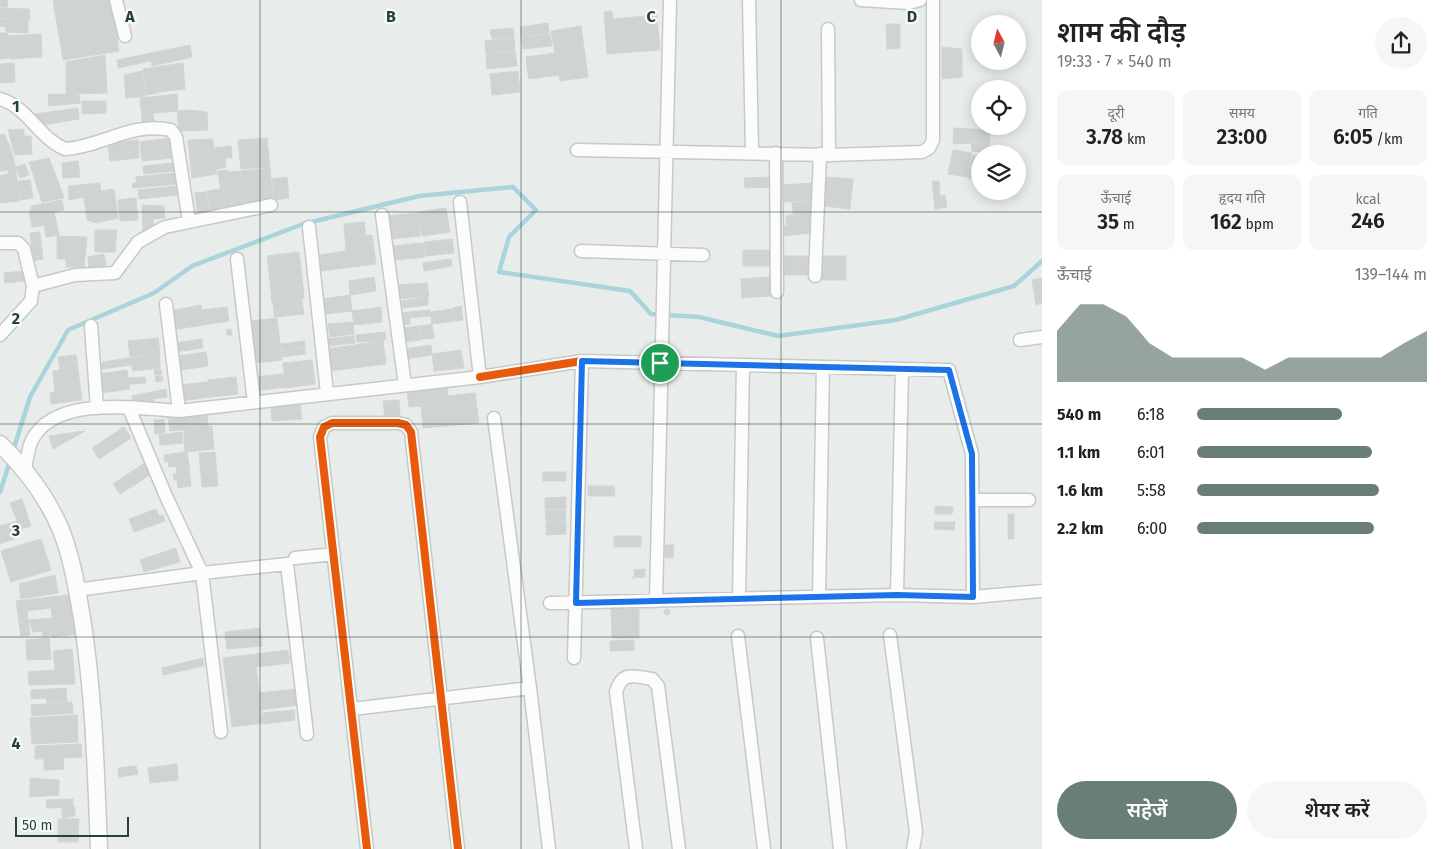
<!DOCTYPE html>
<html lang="hi">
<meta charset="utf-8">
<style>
:root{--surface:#fff;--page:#f6f6f6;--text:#222;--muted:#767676;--accent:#697e78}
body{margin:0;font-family:"Fira Sans","Noto Sans Devanagari",sans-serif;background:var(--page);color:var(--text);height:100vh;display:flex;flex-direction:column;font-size:19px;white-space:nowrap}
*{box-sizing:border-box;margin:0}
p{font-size:16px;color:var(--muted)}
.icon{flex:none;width:28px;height:28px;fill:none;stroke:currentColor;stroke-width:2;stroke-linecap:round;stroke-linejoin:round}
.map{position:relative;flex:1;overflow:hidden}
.panel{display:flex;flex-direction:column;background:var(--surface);width:400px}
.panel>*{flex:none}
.needle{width:32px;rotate:353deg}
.buttons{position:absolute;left:971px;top:15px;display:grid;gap:10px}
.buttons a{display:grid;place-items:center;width:55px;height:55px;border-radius:50%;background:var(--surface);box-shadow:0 2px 12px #0003;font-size:25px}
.scale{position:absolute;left:15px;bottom:12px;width:114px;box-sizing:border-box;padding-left:5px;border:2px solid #24423a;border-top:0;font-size:14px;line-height:18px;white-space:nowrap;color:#24423a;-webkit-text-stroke:4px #f7fbf9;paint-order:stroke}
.pin{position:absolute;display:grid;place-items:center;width:42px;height:42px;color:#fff;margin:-21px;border:2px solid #fff;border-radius:50%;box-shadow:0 1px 5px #0007}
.round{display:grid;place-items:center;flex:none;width:52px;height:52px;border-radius:26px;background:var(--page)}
.headline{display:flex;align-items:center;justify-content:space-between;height:85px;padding:0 15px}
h1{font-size:28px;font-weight:600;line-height:38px}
.stats{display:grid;grid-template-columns:repeat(3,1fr);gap:8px;height:85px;padding:5px 15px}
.stats div{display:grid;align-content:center;border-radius:10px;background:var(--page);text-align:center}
.stats b{font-size:21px;font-weight:600}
.stats small{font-size:14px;font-weight:400}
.stats p{font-size:14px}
.chart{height:140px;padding:10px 15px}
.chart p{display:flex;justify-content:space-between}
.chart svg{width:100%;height:90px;margin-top:5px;fill:var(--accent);opacity:.7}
.button{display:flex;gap:10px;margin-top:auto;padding:10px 15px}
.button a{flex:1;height:58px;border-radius:30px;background:var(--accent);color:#fff;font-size:20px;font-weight:600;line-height:58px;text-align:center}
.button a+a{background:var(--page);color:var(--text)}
ul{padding:0 15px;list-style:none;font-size:16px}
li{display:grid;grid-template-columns:80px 60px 1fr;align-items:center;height:38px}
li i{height:12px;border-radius:6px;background:var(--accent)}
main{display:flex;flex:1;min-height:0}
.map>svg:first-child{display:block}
</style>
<main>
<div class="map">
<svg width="1042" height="849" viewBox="0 0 1042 849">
<rect width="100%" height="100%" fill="#e8edeb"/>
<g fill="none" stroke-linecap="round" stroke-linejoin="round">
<path stroke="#a9d4db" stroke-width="4.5" d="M13 451 30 397 68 330 154 293 192 266 303 224 419 196 513 187 536 210 509 237 499 272 630 291 651 314 699 317 778 336 896 320 1014 286 1042 261
M0 492 10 461"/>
</g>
<path fill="#cfd4d2" stroke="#d1d6d4" d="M0 0H8L7 7H0Z
M53 0H111L119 51 63 60Z
M0 8 29 9 30 20 0 18Z
M612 11 613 19 657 15 660 50 607 54 604 12Z
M0 19 28 20V33L6 32V27L0 26Z
M548 23 549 33 521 36 520 27Z
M886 24H900V48L887 49Z
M581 26 588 77 560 81 551 31Z
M513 28 514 37 492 39 490 30Z
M0 33H8L9 58 0 59Z
M41 34 42 57 10 59 8 36Z
M550 34 552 46 523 49 521 37Z
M514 38 515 50 486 53 485 41Z
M190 45 192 57 152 66 151 61 118 68 117 60Z
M942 47 962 49V77L942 79Z
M515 51 517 66 487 69 486 54Z
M556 53 557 64 527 67 526 57Z
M105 55 107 93 66 94V62Z
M14 63 15 82 0 83V64Z
M183 63 185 89 159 92 156 67Z
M557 64 559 75 529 79 527 68Z
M156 67 158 93 146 95 143 69Z
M142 71 145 96 126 98 124 75Z
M518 71 520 92 492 95 490 74Z
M48 94 79 95 80 103 49 106Z
M177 94 178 111 153 113 155 126 143 127 140 98Z
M82 101H106V113L82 114Z
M78 108 79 119 36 126 35 114Z
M188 110 207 112 208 130 179 131 177 111Z
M954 128 990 130 989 153 972 151 971 143 953 144Z
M24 129V136H31L32 154 15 155 8 130Z
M4 134 11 149 16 169 0 171V135Z
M170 138 172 158 142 161 140 142Z
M267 138 270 167 241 169 238 140Z
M213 139 217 174 192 178 188 140Z
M138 140 139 158 110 161 108 143Z
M231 146 232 158H225L226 167 217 169 215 148Z
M953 150 972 153 967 177 948 174Z
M973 155 980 156V181L968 178Z
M49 158 64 198 42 202 29 162Z
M78 161 80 177 63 178 62 163Z
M174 163 175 171 144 174 143 166Z
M25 164 29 175 20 178 16 167Z
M270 168 273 200 245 203 241 171Z
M9 170H16L19 201 0 203V176L8 174Z
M228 170 232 199 222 200 218 171Z
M240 171 245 207 234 209 229 172Z
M176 173 177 184 133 188 132 184 136 183V177Z
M287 177 289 198 274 200 272 179Z
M772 177 773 187 745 188 744 178Z
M826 177 853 179 850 209 824 206Z
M30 180 33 198 20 200 18 181Z
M932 181H939L940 196 945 195 947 207 935 209Z
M100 183 101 191 114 189 118 218 96 223 87 220 84 197 69 200 68 186Z
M812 183 814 200 784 202 783 185Z
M177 186 178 195 139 199 138 190Z
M220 189 221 201 232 199 234 211 210 212 207 191Z
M206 192 209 216 198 218 195 193Z
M136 198 138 220 120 221 118 200Z
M62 200 64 210 54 212 59 235 46 237 44 225 32 227 29 211 31 210V206Z
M813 201 814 212 793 214 792 203Z
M142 205 164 206 165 218 153 219 154 231 143 232Z
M446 208 450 232 422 236 418 212Z
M418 213 420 236 391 239 388 216Z
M811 213 812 222 786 225V216Z
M364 222 366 236 372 235 376 264 321 271 319 255 346 251 344 224Z
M810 223 811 233 783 236V226Z
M95 230H117L115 252H95Z
M40 232 43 259 33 261 30 233Z
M57 236 87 237 84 267H66V259H57Z
M452 239 454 253 426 256 424 242Z
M423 243 425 257 395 260 393 246Z
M743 250H774V266H743Z
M299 252 303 286 271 290 267 256Z
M104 254 106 265 89 268 88 257Z
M781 256H812V275H781Z
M820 256H846V280H820Z
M451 259 452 266 424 271 423 263Z
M23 271 25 281 5 283 4 273Z
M374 277 376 291 350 295 349 281Z
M770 277 771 296 742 298 741 279Z
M1042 278V303L1036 305 1032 280Z
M427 283 429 296 400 299 398 285Z
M303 286 304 298 272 302 271 290Z
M350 295 352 311 324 314 322 299Z
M428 297V305L403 308 402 301Z
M302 299 303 307 274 311 273 302Z
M201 305 202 310 227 307 229 321 171 330 169 311Z
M461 306 463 320 455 321 453 308Z
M381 307 382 322 354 325 352 311Z
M303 308 304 314 274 317V311Z
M452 309 454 321 432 324 430 312Z
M430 310V316L410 318 409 312Z
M409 312 410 324 404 325 403 313Z
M277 318 282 360 255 363 250 321Z
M353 322 354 334 330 337 328 324Z
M432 324 434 338 422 339 420 326Z
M419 326 421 340 404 342 402 328Z
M231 329 232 335H227L226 330Z
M385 332 386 339 383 341 357 342 356 335Z
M354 336 355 343 328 346 327 339Z
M158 338 160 354 130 357 128 341Z
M202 339 203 348 175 352 174 343Z
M305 341V347L282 350 281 344Z
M383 341 386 364 329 371 326 349Z
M431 345 432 355 406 359 405 349Z
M305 348V354L283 357 282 351Z
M461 350 464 368 434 371 432 354Z
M206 352 208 366 181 370 179 356Z
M76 355 82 400 51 404 50 393 55 392 53 371 60 370 58 357Z
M159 355 160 362 131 366V358Z
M130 358 131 365 102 369V362Z
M312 360 315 384 286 388 283 363Z
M160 363V368L133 371 132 366Z
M161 369 162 374 155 375 154 370Z
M127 370 128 378 145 377 146 383 129 384 130 389 102 393 100 374Z
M284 374 286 387 255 391 253 377Z
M155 376H162L163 381 156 382Z
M236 377 238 394 210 397 208 380Z
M208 382 210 397 181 401 179 385Z
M447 387 448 396 475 393 479 423 423 428 421 406 409 407 407 390Z
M166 389 167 397 153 399 154 405 133 407 132 396Z
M399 400 400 417H385L383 401Z
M300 404 302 419 272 421 271 407Z
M207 413 208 426H212L214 449 185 452 184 431 195 429 193 415Z
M193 415 194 429 170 431 168 417Z
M164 419 165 433 155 434 154 420Z
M124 427 131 438 99 459 92 448Z
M85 431 53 449 49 436Z
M182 432 183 443 160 445 159 435Z
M187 452 189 465 169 467 168 461 165 462 164 455Z
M215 452 218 486 202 487 199 453Z
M146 462 153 473 120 494 113 484Z
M189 465 191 486 178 488 177 480H174L173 474H177L176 467Z
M543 472H566V481H543Z
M588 486H614L615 496H588Z
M566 497V509H545V498Z
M22 499 31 526 14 531 16 538 0 544V526L17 521 10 503Z
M935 506 953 507 952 514H935Z
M156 509 159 516 163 515 165 521 134 532 129 519Z
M545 510H565L566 520 546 521Z
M1008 514H1014V539H1008Z
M566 521V534L546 535V522Z
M935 522H955L954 530 934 529Z
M614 536H641V547H614Z
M41 539 51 570 11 582 1 551Z
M665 545H674L673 558 665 557Z
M176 548 180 562 144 572 140 560Z
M645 569V577L632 578 634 576V570Z
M55 575 58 593 21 599 19 584Z
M69 595V601H72L76 634 52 637 51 635 43 636 42 631 33 632 29 620 52 618 51 608 27 611 30 635 21 636 16 601Z
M664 612a3 3 0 1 1 6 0a3 3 0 1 1-6 0Z
M611 609H639V638H612Z
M260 628 262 646 227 649 225 632Z
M49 638 51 659 27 660 26 640Z
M634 640V650L610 651V641Z
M72 649 75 684 29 685 28 672 55 670 53 651Z
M288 650 290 663 256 667 259 693 297 689 299 705 261 710 263 723 232 727 223 658Z
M203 658 204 666 163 675 162 668Z
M66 688 67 701 47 703 46 698 31 699V690Z
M72 702 73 713 32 716 31 705Z
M294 710 295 720 264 724 263 713Z
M77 715 78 742 32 744 30 718Z
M81 744 82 757 63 758 64 769 44 770V759H35V746Z
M177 764 178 780 150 783 148 768Z
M136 766 138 774 119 777 118 768Z
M30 778 59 780V795L30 797Z
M73 799V807L47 808 46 800Z
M75 807V816L62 818V808Z
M58 819H79L78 842H58Z"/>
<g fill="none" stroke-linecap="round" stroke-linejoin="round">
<g stroke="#c5cac8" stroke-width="15">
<path id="minor" d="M116 0 125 36
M749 0 752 152
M861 0 909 3 920 0
M0 99C27 106 39 138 65 149 101 147 133 121 171 130L176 137 189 221
M577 150 829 155 828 29
M776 153 777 292
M829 155 922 152 929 148 933 140V0
M382 215 405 385
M309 227 327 393
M0 243H18L24 249 33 286 31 301 0 335
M581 251 703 255
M237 259 254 402
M815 276 820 154
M33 286 75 275 115 273 138 242 165 227 271 205
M166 304 179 411
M91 326 97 408
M1020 340 1042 337
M480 377 582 361 949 370 972 454 973 597
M129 408 165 494 202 573 287 564 307 734
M494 418 530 688 549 849
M25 469C27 460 28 448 32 440 55 395 138 408 179 411L480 377 460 202
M973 500H1029
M295 558 334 554
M77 590 202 573 221 732
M897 595 902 369
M819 597 823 367
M739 599 743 365
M656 601 670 0
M550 603 897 595 973 597 1042 591
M890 635 916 832 913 849
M738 636 764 849
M817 638 840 849
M574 658 582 361
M352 709 530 688
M367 849 320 437 324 427 332 423H398L406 425 411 432 458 849
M636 849 616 692C622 671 633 676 652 679L658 686 679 849"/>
</g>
<g stroke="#c5cac8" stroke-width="19">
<path id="tertiary" d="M0 444C26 469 47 497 61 530 72 558 77 589 82 618 94 695 96 772 99 849"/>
</g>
<use href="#minor" stroke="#fcfcfc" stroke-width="12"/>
<use href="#tertiary" stroke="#fcfcfc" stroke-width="16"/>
<g stroke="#f7fbf9" stroke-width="11">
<path id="cycleway" d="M480 377 582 361 949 370 972 454 973 597
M367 849 320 437 324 427 332 423H398L406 425 411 432 458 849"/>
</g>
<use href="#cycleway" stroke="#e8590c" stroke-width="8"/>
</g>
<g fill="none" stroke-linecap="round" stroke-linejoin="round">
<g stroke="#fff" stroke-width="10">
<path id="route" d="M582 361 949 370 972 454 973 597 897 595 576 603Z"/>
</g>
<use href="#route" stroke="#1a73e8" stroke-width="6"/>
</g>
<path fill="none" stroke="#24423a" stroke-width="1" stroke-opacity="0.55" d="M260 0V849M521 0V849M781 0V849M0 212H1042M0 424H1042M0 637H1042"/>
<g font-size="16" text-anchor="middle" font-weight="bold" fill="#24423a" stroke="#f7fbf9" stroke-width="4.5" stroke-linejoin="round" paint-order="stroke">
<text x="130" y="22">A</text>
<text x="391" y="22">B</text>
<text x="651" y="22">C</text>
<text x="912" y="22">D</text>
<text x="16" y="112">1</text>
<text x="16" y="324">2</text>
<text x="16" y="536">3</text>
<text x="16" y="749">4</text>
</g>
</svg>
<div class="buttons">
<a><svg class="needle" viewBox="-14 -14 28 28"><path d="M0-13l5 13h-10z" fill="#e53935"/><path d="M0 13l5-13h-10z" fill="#767676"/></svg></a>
<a><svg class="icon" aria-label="locate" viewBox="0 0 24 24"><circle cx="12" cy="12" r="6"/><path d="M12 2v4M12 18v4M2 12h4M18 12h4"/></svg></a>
<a><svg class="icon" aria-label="layers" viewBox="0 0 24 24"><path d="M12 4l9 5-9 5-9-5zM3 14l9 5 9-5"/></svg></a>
</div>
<div class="scale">50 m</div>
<div class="pin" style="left:660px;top:363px;background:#1e9e55"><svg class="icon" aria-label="arrive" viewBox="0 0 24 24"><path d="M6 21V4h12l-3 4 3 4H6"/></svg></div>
</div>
<section class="panel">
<div class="headline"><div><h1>शाम की दौड़</h1><p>19:33 · 7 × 540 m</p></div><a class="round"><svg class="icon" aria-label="share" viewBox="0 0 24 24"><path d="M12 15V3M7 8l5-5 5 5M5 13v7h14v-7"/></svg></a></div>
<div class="stats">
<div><p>दूरी</p><b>3.78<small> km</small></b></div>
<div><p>समय</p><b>23:00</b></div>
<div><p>गति</p><b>6:05<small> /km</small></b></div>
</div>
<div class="stats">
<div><p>ऊँचाई</p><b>35<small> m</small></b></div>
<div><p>हृदय गति</p><b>162<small> bpm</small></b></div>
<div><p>kcal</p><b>246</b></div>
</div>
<div class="chart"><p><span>ऊँचाई</span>139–144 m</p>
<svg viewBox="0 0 160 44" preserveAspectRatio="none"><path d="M0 44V19L10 6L20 6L30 12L40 25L50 32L60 32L70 32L80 32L90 38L100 32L110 32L120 32L130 32L140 32L150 25L160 19V44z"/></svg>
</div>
<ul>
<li><b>540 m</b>6:18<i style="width:63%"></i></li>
<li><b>1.1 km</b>6:01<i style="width:76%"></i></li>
<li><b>1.6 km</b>5:58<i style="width:79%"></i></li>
<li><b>2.2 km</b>6:00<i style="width:77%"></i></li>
</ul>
<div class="button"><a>सहेजें</a><a>शेयर करें</a></div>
</section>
</main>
